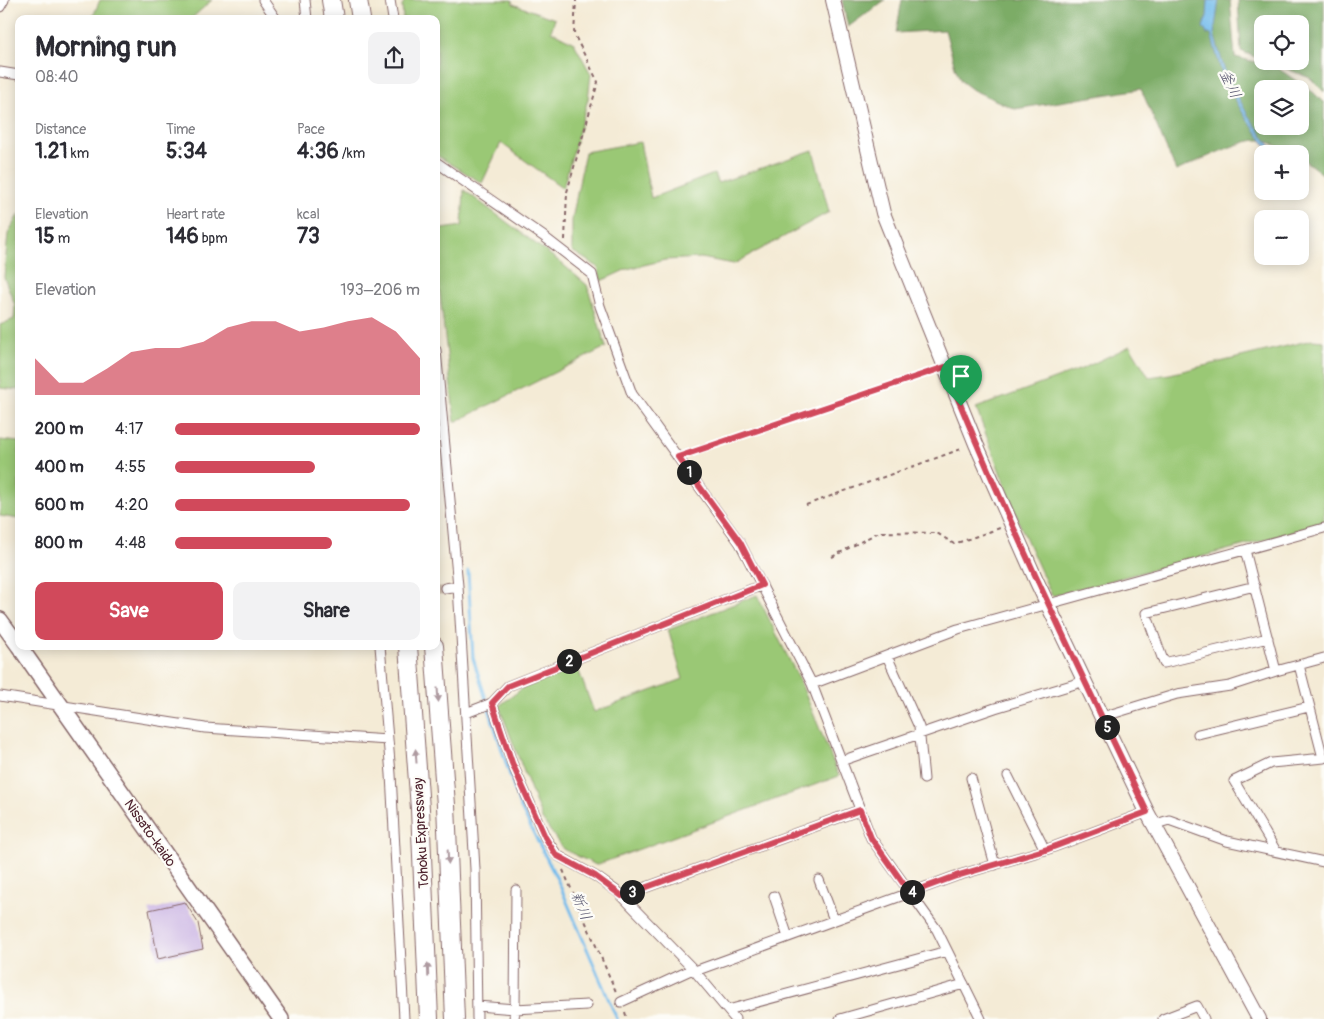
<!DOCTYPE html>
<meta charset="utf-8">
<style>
:root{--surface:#fff;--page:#f2f2f3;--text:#2b2b33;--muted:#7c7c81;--accent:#d1495b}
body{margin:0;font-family:Pangolin,"Klee One",sans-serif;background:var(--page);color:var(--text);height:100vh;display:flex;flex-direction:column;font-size:19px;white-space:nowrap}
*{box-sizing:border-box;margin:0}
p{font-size:16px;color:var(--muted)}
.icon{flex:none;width:28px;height:28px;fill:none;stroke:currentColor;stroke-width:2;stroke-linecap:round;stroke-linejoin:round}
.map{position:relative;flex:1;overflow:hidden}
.side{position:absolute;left:15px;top:15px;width:425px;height:635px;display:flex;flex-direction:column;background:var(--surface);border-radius:10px;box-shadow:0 2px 12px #0003}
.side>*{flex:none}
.fabs{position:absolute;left:1254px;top:15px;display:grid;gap:10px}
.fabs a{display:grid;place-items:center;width:55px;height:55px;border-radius:10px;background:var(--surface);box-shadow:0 2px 12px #0003;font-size:25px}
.pin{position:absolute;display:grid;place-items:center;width:42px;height:42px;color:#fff;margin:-51px -21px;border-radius:50% 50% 50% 0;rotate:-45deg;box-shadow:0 0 5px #0007}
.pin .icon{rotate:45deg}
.km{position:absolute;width:25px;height:25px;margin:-12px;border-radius:50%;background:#222;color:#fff;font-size:14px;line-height:25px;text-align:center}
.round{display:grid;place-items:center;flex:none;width:52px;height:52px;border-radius:10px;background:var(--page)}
.summary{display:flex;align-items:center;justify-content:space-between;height:85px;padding:0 20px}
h1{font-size:28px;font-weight:700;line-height:38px}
.figures{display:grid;grid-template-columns:repeat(3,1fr);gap:8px;height:85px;padding:5px 20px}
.figures div{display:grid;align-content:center}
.figures b{font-size:21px;font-weight:700}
.figures small{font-size:14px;font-weight:400}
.figures p{font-size:14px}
.chart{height:140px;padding:10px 20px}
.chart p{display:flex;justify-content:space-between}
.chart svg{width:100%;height:90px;margin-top:5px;fill:var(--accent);opacity:.7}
.button{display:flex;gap:10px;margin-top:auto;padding:10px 20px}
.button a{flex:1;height:58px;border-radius:10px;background:var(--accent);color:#fff;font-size:20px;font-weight:700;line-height:58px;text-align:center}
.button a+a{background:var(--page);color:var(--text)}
ul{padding:0 20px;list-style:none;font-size:16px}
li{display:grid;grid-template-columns:80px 60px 1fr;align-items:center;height:38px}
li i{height:12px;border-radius:6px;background:var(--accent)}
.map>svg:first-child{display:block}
</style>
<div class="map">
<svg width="1324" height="1019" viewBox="0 0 1324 1019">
<rect width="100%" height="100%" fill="#fdfcf7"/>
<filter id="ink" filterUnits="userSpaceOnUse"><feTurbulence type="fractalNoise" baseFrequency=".02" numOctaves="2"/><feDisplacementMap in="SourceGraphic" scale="10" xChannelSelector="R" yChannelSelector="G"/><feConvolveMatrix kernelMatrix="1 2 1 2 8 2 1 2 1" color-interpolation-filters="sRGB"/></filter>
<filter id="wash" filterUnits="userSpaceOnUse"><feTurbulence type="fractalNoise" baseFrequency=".0096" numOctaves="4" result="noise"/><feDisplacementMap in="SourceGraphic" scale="20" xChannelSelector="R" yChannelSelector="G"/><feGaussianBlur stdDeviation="1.12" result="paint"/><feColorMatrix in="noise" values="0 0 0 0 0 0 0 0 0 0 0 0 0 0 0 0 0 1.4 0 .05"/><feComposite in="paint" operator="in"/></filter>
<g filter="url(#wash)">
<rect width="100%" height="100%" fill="#f4ebd6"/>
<path fill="#9ac875" stroke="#727450" d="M100 0H212L191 19H92Z
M405 0H512L513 4 555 19 551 31 574 43 591 74 588 99 563 188 501 143 482 183 436 155V19H403L402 6Z
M640 142 651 198 714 174 718 183 813 150 829 212 734 264 701 258 665 260 627 269 601 281 598 267 572 251V220L585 152Z
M464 190 560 262 587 285 606 347 455 422 436 262V230L462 226Z
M19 213V390L0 388V325L14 319 15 305 4 277 8 234Z
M1312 340 1324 341V521L1284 535 1052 596 1020 525 976 408 1084 368 1130 346 1149 377 1170 374Z
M0 440 19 442V519L0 516Z
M757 595 800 681 839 776 596 865 563 849 542 819 499 706 540 675 577 666 594 712 683 679 668 630Z"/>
<path fill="#7bac66" stroke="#626648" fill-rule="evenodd" d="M842 0H885L848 27Z
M902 0H1230L1235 57 1276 67 1314 93 1324 103V175L1300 157V154C1286 154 1274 141 1260 140 1241 139 1195 163 1176 171L1141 89 1015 109 973 90 961 81 955 67 945 30 896 33ZM1262 89H1300V126H1262Z
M1238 0H1324V92L1310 78 1267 61H1300V24H1262V60L1241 51Z"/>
<path fill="#73bcec" stroke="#5e6e8c" d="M1208 0H1219L1214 34 1226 75 1248 115 1276 154H1272L1244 115 1223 78 1211 34H1207L1203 27 1207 16Z"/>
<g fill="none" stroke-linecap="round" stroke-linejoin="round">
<path stroke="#73bcec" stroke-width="3" d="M468 571 473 658 519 804 558 881 617 1019"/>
</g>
<g id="blocks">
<path fill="#cab4e4" d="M185 902 198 923 203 949 158 959 149 910Z"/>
</g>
</g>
<g filter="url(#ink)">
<use href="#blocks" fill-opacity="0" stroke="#866667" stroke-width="1"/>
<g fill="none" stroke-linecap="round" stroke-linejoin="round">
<path stroke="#d2c2b4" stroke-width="9" stroke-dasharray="9 4.5" stroke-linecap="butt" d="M436 588H445"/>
<g stroke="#866667" stroke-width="11">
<path id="street" d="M263 0 276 19
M305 0 307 19
M390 0 393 19
M0 7 4 0
M0 72 19 75
M436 162 543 236 592 274 600 306 632 394 740 543 812 684 871 838 937 930 981 1019
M436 350 458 586 475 869 477 1019
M1245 550 1276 671 1324 658
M1255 586 1146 613 1164 663 1268 638
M445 588 458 586
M380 646 391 774 404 1019
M887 656 919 727 924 779
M1299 665 1323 758
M812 684 958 629 1324 528
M0 696 205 728 388 740
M492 703 512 763 545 837 557 855 595 876 618 892 693 969 735 1019
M466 713 492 703 508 686 762 585
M1102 717 1177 694 1230 686 1276 671
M1198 734 1309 707
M841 761 995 708 1085 681
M1008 776 1045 850
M971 778 995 865
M1153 825 1169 820 1227 841 1324 862
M1276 851 1234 781 1271 763 1324 758
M819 880 834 920
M516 890 515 1009 587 1005
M622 896 860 810
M774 896 788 937
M695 971 956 876 1048 849 1147 812
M621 1002 693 969
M477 1006 515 1009 514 1019
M728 1010 947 951
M840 1019 964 984
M1163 1019 1197 1006 1204 1019"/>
</g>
<g stroke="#866667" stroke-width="16">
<path id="secondary" d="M833 0 883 213 976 444 1037 582 1147 812 1259 1019"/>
</g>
<g stroke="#866667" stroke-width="18">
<path id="primary" d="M0 620 19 646
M19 646 281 1019"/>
</g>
<g stroke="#866667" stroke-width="20">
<path id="highway" d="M331 0 334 19
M358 0 361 19
M408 646 420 809 429 1019
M434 646 446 805 455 1019"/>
</g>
<path stroke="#866667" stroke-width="2" stroke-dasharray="4 4" stroke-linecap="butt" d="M565 240 567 192 598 82 574 34 576 0
M687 454 934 371
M806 505 964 448
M832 557 879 532 937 533 954 544 1000 528
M563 870 617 994
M625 1012 627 1019"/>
<use href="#street" stroke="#fff" stroke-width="9"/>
<use href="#secondary" stroke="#fff" stroke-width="14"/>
<use href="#primary" stroke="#fff" stroke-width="15"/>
<use href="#highway" stroke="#fff" stroke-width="18"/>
</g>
<defs><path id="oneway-solid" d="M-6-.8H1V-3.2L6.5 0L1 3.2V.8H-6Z" transform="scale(1.25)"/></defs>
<g fill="#ae9aa0">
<use href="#oneway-solid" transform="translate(438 695) rotate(86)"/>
<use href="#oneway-solid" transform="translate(416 756) rotate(-94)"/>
<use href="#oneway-solid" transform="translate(448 857) rotate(87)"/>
<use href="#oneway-solid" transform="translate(428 970) rotate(-92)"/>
</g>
</g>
<g fill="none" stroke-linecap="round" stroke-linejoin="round" filter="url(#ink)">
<g stroke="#fff" stroke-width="10">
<path id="route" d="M945 367C1006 519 1077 665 1147 812L1048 849 956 876 910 893 871 838 860 810 622 896 595 876 556 855 545 837 512 763 492 703 508 686 762 585 740 542 678 457Z"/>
</g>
<use href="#route" stroke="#d1495b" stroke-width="6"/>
</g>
<g text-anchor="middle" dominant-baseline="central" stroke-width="4.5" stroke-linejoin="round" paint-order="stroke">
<g font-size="14" fill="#4a1f2b" stroke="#fdfcf7">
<text transform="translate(150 833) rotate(55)">Nissato-kaido</text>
<text transform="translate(421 833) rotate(-93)">Tohoku Expressway</text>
</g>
<g font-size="15" font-style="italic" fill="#58566f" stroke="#fdfcf7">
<text transform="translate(1230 84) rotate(65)">釜川</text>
<text transform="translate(581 906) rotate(67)">新川</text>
</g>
</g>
</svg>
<div class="fabs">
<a><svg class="icon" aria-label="locate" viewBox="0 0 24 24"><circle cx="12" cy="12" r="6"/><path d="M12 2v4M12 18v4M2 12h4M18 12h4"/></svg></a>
<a><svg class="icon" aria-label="layers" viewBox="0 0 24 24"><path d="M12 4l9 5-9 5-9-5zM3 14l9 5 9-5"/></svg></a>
<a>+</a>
<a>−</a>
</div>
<div class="pin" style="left:961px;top:406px;background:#1e9e55"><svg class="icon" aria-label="arrive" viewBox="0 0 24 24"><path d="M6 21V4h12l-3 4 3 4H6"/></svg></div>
<b class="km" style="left:689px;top:472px">1</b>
<b class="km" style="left:569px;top:661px">2</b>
<b class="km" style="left:632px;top:892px">3</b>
<b class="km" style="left:912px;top:892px">4</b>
<b class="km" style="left:1107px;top:727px">5</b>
<section class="side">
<div class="summary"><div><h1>Morning run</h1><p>08:40</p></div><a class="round"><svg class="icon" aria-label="share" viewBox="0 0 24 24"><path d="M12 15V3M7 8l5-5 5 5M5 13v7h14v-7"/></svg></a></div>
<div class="figures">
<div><p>Distance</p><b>1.21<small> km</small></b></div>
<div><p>Time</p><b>5:34</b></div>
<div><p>Pace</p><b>4:36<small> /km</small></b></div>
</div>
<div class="figures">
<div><p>Elevation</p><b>15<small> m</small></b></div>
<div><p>Heart rate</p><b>146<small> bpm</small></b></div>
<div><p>kcal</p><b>73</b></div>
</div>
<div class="chart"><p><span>Elevation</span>193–206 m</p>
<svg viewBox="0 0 160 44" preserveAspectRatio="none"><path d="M0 44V26L10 38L20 38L30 31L40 23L50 21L60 21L70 18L80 11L90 8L100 8L110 13L120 11L130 8L140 6L150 13L160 26V44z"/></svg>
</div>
<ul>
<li><b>200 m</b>4:17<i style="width:100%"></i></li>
<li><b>400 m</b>4:55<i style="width:57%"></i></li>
<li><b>600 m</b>4:20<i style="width:96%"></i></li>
<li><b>800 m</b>4:48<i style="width:64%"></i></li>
</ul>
<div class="button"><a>Save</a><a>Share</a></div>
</section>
</div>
